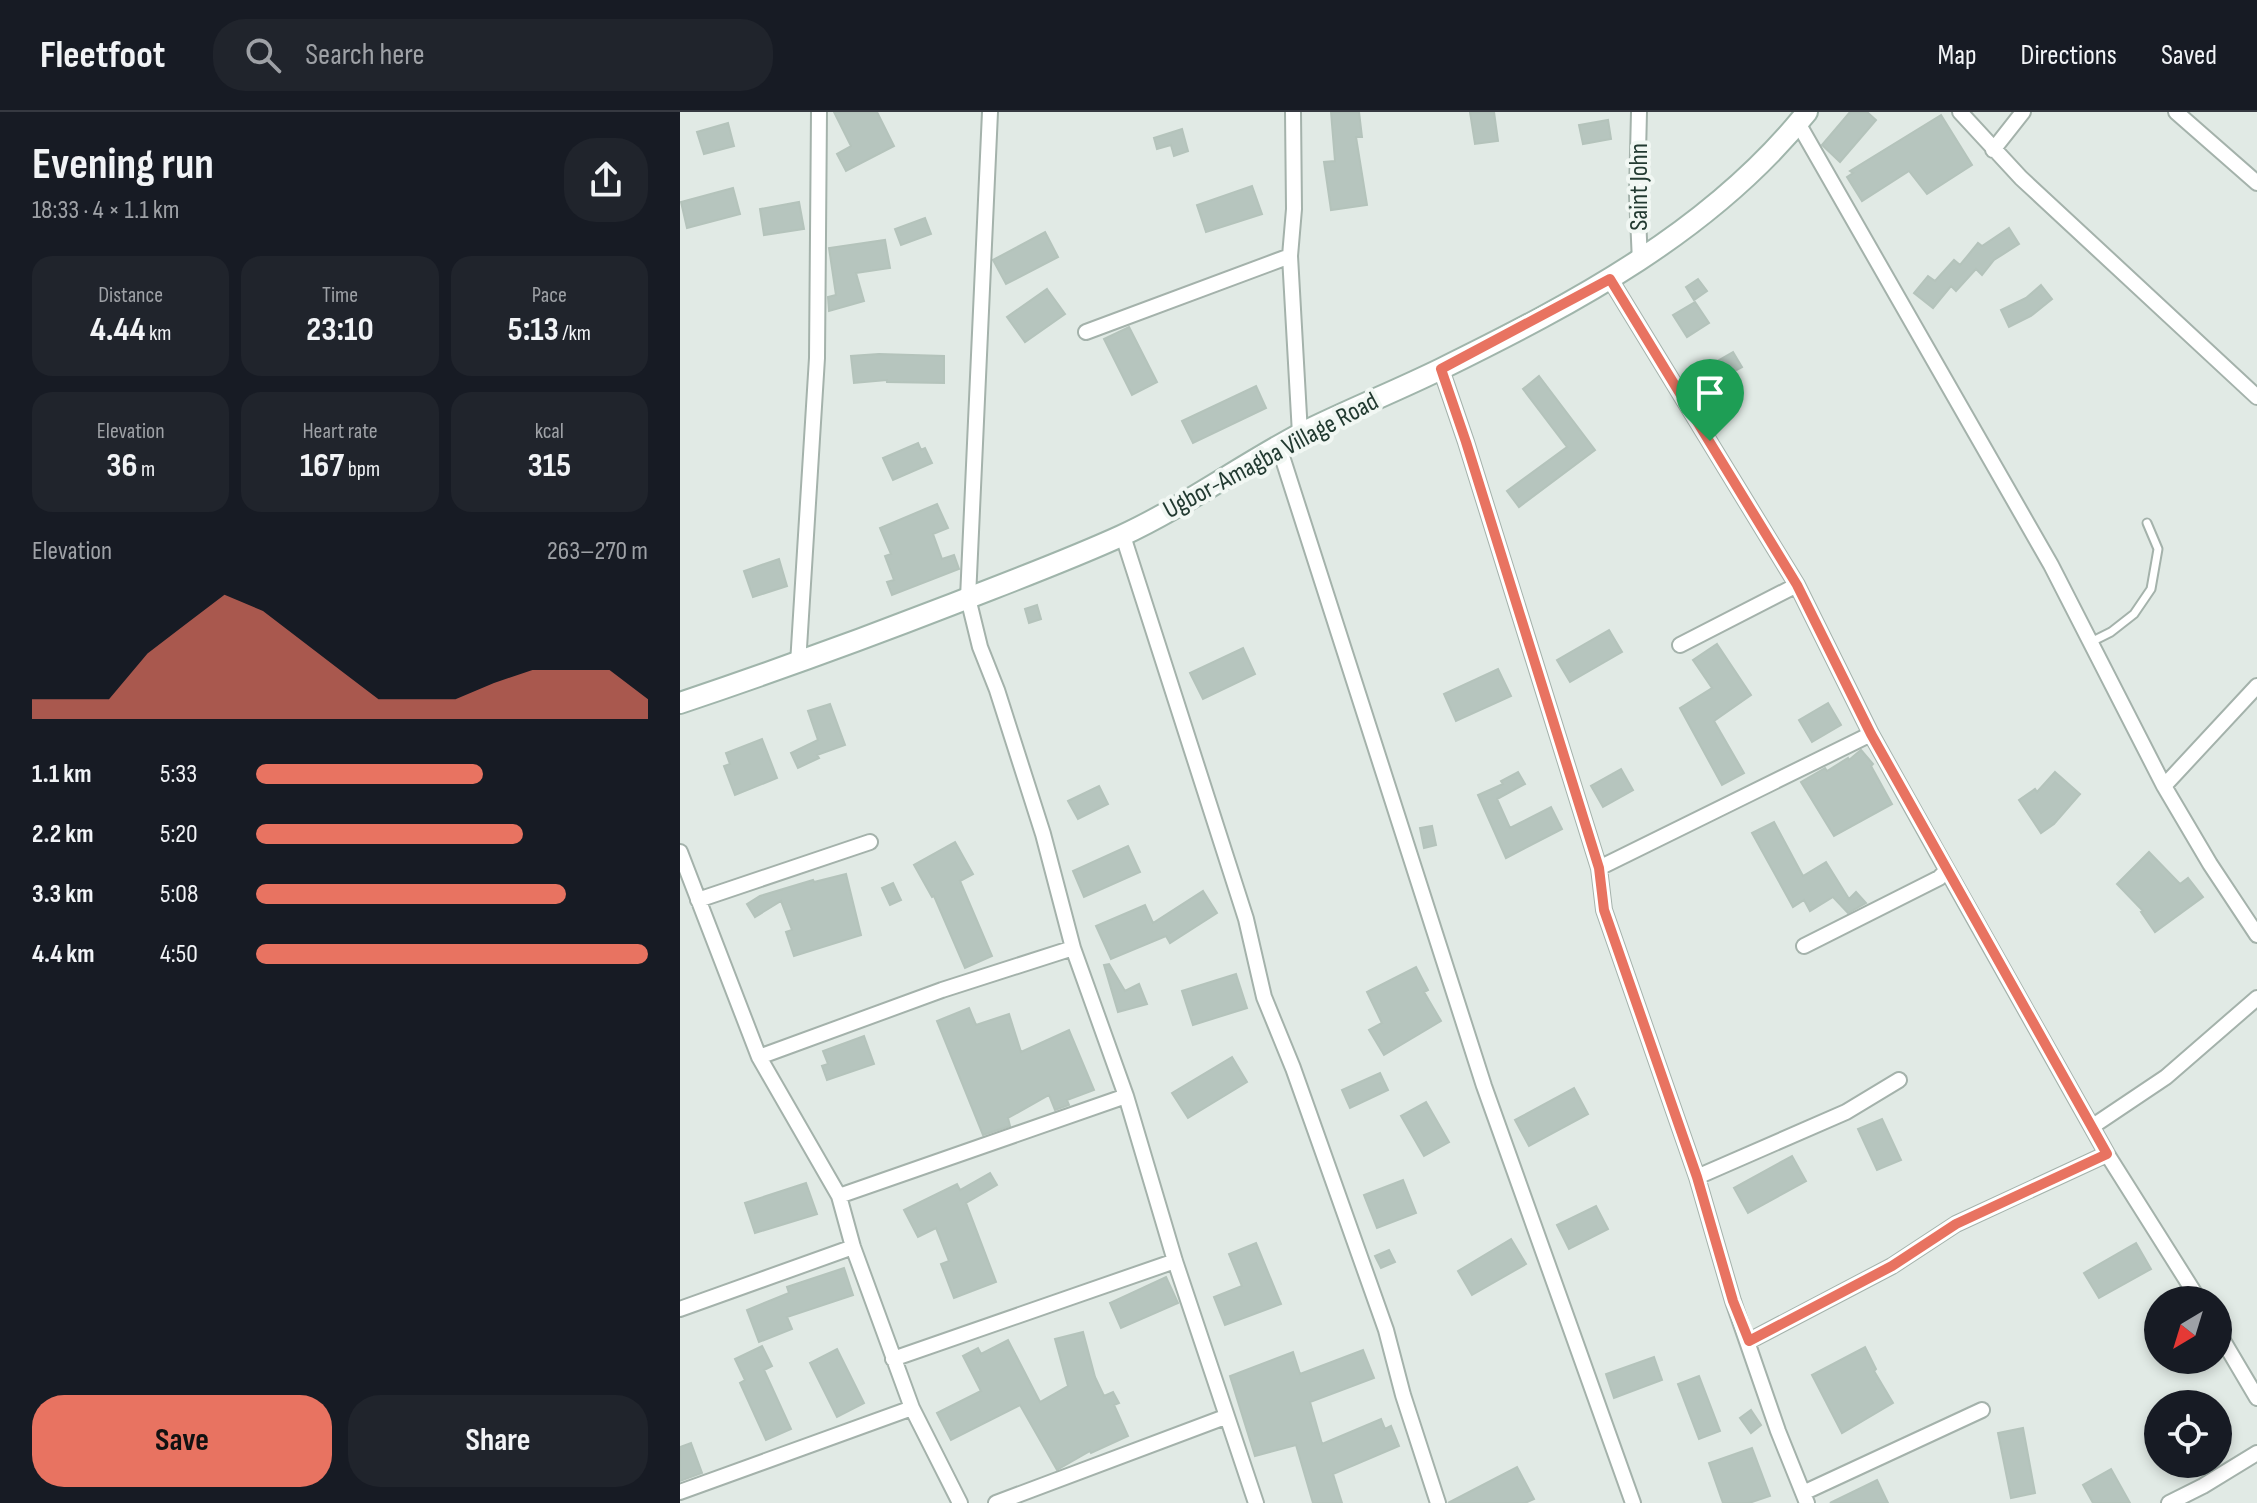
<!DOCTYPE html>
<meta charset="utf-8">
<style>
:root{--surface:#171b24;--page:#20242c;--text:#f1f3f6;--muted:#9ea1a6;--line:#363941;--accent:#e87361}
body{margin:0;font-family:"Sofia Sans Condensed",sans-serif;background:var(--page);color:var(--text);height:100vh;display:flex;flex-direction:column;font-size:30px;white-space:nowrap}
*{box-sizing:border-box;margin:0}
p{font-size:26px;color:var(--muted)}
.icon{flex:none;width:44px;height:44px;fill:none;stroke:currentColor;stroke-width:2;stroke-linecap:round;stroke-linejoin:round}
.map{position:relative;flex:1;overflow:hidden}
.side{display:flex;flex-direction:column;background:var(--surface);width:680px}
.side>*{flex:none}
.needle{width:52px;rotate:218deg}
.buttons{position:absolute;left:1464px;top:1174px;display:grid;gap:16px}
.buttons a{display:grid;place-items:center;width:88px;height:88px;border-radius:50%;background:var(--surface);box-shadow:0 4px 12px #0003;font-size:40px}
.pin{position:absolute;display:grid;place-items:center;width:68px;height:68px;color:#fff;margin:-82px -34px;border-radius:50% 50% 50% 0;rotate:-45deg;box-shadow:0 0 8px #0007}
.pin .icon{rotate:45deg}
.round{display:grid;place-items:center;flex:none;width:84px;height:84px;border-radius:32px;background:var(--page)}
.overview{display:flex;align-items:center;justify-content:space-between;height:136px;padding:0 32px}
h1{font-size:44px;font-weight:700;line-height:60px}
.figures{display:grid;grid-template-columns:repeat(3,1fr);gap:12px;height:136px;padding:8px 32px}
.figures div{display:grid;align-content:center;border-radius:20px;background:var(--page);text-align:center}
.figures b{font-size:34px;font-weight:700}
.figures small{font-size:22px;font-weight:400}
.figures p{font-size:22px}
.chart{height:224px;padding:16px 32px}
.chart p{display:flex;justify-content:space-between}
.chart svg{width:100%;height:144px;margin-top:8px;fill:var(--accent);opacity:.7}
.action{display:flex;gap:16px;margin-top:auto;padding:16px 32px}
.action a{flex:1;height:92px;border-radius:32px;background:var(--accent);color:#111;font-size:32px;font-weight:700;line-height:92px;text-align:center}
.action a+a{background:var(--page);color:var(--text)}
ul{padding:0 32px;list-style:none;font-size:26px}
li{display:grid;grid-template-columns:128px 96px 1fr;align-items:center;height:60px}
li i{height:20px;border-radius:10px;background:var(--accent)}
header{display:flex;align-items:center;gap:48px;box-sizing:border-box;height:112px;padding:0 40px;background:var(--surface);border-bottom:2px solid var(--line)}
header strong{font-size:38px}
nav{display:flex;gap:44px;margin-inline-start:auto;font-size:28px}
.search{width:560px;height:72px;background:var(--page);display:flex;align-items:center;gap:20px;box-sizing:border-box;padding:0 28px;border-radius:32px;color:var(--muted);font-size:30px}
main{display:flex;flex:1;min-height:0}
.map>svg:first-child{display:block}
</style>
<header>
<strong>Fleetfoot</strong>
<div class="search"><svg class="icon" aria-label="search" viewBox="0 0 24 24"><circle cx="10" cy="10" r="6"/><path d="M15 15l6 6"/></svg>Search here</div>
<nav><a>Map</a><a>Directions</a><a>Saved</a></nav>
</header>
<main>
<section class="side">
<div class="overview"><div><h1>Evening run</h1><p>18:33 · 4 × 1.1 km</p></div><a class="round"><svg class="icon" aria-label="share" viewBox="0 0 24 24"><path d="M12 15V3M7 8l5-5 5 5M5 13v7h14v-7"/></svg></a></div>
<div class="figures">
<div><p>Distance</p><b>4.44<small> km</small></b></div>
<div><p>Time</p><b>23:10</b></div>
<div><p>Pace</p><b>5:13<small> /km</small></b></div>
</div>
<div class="figures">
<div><p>Elevation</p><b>36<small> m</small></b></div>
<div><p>Heart rate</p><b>167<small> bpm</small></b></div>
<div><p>kcal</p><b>315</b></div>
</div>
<div class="chart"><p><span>Elevation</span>263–270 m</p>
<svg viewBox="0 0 160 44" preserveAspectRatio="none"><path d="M0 44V38L10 38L20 38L30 24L40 15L50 6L60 11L70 20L80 29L90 38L100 38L110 38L120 33L130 29L140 29L150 29L160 38V44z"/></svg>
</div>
<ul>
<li><b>1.1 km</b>5:33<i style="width:58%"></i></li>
<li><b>2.2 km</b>5:20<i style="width:68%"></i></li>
<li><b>3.3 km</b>5:08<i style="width:79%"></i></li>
<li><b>4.4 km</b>4:50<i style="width:100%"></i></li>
</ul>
<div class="action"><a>Save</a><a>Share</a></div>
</section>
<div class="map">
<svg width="1577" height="1391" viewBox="0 0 1577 1391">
<rect width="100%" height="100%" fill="#e1eae5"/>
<path fill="#b6c5be" stroke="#b4c3bb" stroke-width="2" d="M154 0H197L214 34 166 59 157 42 171 34Z
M651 0H679L682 25H676L687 93 651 98 644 50 655 49Z
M790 0H814L818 29 795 32Z
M1170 0H1187L1196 8 1160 50 1142 33Z
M1261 3 1292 53 1247 82 1229 59 1182 89 1167 65 1173 61 1170 59Z
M928 8 931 27 903 32 899 13Z
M48 11 54 34 24 42 17 20Z
M502 17 508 39 494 44 491 33 477 37 474 26Z
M572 74 582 102 526 120 517 93Z
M53 76 60 102 7 116 1 90Z
M119 90 124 117 84 123 80 97Z
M245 106 251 122 221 133 215 117Z
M1329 116 1339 132 1314 148 1302 163 1296 157 1276 179 1271 174 1253 196 1234 181 1248 164 1255 169 1274 148 1280 153 1298 131 1302 134Z
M365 120 378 145 326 172 313 148Z
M205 128 210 156 176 161 184 189 149 199 148 185 156 183 149 136Z
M1018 167 1027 179 1014 188 1006 175Z
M1361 173 1372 187 1351 204 1329 215 1321 198 1346 186Z
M367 177 385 202 345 230 327 205Z
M1015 190 1029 211 1007 225 993 203Z
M449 215 477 270 452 283 424 227Z
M1053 240 1062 255 1036 269 1039 275 1018 287 1006 267Z
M199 242 264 244V271L207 270V268L174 271 171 244Z
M859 264 915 338 839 395 827 379 887 335 843 277Z
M576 274 586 296 513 331 502 309Z
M238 331 241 338 245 336 252 351 213 368 203 346Z
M257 392 268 416 253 422 262 447 274 443 279 457 212 483 207 470 214 468 205 444 211 442 200 416Z
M99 447 107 474 73 485 64 459Z
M357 493 361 507 349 511 345 497Z
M929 518 942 540 890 570 877 548Z
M1037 532 1071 583 1034 609 1064 661 1042 673 1000 596 1032 576 1013 548Z
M563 536 575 562 523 587 510 561Z
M818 557 831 584 776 609 764 582Z
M1148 591 1161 613 1132 630 1119 608Z
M150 592 165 633 137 643 139 646 118 656 111 641 138 628 128 599Z
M82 627 97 666 55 683 44 654 50 652 46 641Z
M1181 638 1193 652 1191 654 1212 692 1154 724 1121 670 1145 656 1147 659 1168 646 1169 648Z
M941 657 953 678 923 695 911 674Z
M838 660 845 672 817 687 830 716 871 695 882 717 826 746 798 683 823 672 821 669Z
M1375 660 1400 682 1374 712 1361 721 1339 688 1355 677 1357 680Z
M419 674 428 692 398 707 388 689Z
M1094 710 1123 764 1146 750 1169 787 1176 780 1186 791 1168 801 1153 785 1130 799 1124 788 1113 795 1072 721Z
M752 714 756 733 744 736 740 716Z
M275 730 293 762 280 769 312 844 285 856 254 784 252 785 234 753Z
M448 734 460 760 404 785 393 759Z
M1469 740 1500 772 1508 766 1523 785 1475 820 1461 800 1463 799 1437 772Z
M166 762 181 823 114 844 106 820 112 818 101 789 75 805 67 792 80 784 133 768 134 770Z
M213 771 221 788 210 793 202 776Z
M523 779 537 801 490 831 486 824 431 847 416 814 465 793 473 811Z
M429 852 445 879 459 872 467 892 438 900 424 853Z
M736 855 748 878 744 880 761 909 704 943 689 918 702 911 687 880Z
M556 862 567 896 513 913 502 879Z
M289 896 296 913 329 902 341 940 389 918 414 978 387 988 389 993 375 998 369 983 328 1006 330 1014 303 1023 257 909Z
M184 924 194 952 147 968 142 954 148 952 143 939Z
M552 945 567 970 508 1006 492 981Z
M700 961 708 978 670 996 662 978Z
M894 976 908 1002 849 1034 835 1008Z
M746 990 769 1030 744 1044 721 1004Z
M1202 1007 1221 1048 1197 1058 1178 1017Z
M1112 1044 1126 1069 1068 1101 1054 1076Z
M310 1061 317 1073 286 1091 316 1170 274 1186 261 1152 269 1149 256 1116 238 1125 224 1098 277 1072 280 1078Z
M723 1068 736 1101 697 1116 684 1083Z
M126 1071 137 1102 75 1121 65 1091Z
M916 1094 928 1117 889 1137 877 1113Z
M831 1127 846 1152 792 1183 778 1159Z
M576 1131 601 1192 545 1213 534 1185 562 1174 549 1142Z
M1456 1131 1471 1157 1419 1186 1404 1161Z
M709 1138 715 1150 701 1156 695 1144Z
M164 1156 173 1183 107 1205 112 1217 79 1230 67 1198 109 1181 107 1175Z
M486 1165 498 1191 441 1216 430 1191Z
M403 1220 415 1265 424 1284 433 1280 439 1291 434 1293 448 1324 411 1341 410 1339 377 1358 340 1293 271 1328 257 1301 301 1279 283 1244 298 1236 301 1242 328 1228 360 1290 388 1274 375 1227Z
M82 1234 92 1254 84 1258 111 1317 86 1328 60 1271 65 1268 55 1247Z
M1185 1235 1196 1257 1194 1259 1213 1291 1162 1321 1132 1263Z
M157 1237 184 1291 157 1305 130 1251Z
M683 1238 694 1266 630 1290 642 1332 701 1307 705 1317 711 1314 719 1334 653 1362 662 1391H633L616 1333 575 1344 550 1264 613 1240 620 1262Z
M974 1245 982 1268 934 1286 926 1262Z
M1019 1264 1040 1319 1019 1327 998 1272Z
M1071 1298 1081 1313 1071 1321 1060 1306Z
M1343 1316 1355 1381 1331 1386 1318 1321Z
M11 1331 22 1361 0 1369V1335Z
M1072 1336 1090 1384 1069 1391H1043L1029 1351Z
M837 1355 854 1387 845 1391H768Z
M1431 1357 1450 1391H1413L1403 1373Z
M1197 1368 1208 1391H1150Z"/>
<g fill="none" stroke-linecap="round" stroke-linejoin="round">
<g stroke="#a4b2ab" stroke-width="11">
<path id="lane" d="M1411 530 1431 520 1454 502 1471 477 1478 437 1467 411"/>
</g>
<g stroke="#a4b2ab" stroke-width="18">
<path id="street" d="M310 0 288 486 300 535 317 578 363 722 393 836 446 984 495 1149 576 1391
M613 0 614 97 610 144 620 322
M959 0 957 82 960 150
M1280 0 1341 66 1577 285
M1496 0 1577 71
M1118 11 1371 453 1484 674 1530 752 1577 823
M1313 38 1343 0
M930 167 1117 473 1191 622 1267 758 1427 1042 1519 1188
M406 220 610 144
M761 257 786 330 919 756 924 798 1017 1065 1053 1189 1098 1319 1127 1391
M599 335 804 974 953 1391
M443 424 566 807 584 885 613 956 706 1218 723 1283 758 1391
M1000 533 1117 473
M118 552 137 246 139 0
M1484 674 1577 574
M0 740 79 945 159 1084 173 1135 232 1296 280 1391
M919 756 1191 622
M18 788 190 730
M1124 834 1259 766 1267 758
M79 945 262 878 393 836
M1413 1014 1486 965 1577 886
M1017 1065 1166 1000 1219 968
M159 1084 446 984
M0 1197 173 1135
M1538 1220 1577 1286
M1069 1229 1212 1154 1276 1112 1427 1042
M213 1247 495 1149
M0 1380 232 1296
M1123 1381 1302 1298
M316 1391 545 1305
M1489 1391 1523 1374 1577 1341"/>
</g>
<g stroke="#a0b5ab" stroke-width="24">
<path id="secondary" d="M0 591C92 560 183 527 273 492 329 470 386 449 441 424 502 396 560 354 620 322 666 299 714 280 761 257 895 191 1032 119 1127 0"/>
</g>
<use href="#lane" stroke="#fff" stroke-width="7"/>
<use href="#street" stroke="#fff" stroke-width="14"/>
<use href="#secondary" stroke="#fff" stroke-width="20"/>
</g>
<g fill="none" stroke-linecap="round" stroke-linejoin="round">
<g stroke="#fff" stroke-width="16">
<path id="route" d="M930 167 1117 473 1191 622 1427 1042 1276 1112 1212 1154 1069 1229 1053 1189 1017 1065 924 798 919 756 786 330 761 257Z"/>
</g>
<use href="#route" stroke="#e87361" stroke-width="10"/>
</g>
<g text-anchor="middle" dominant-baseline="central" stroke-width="8" stroke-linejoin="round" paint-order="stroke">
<g font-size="26" fill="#223a31" stroke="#f1f7f3">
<text transform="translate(959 75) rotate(-90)">Saint John</text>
<text transform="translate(591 344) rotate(-28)">Ugbor-Amagba Village Road</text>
</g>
</g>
</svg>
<div class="buttons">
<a><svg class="needle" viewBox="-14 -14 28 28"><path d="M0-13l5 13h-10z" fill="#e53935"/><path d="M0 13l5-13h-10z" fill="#9ea1a6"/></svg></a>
<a><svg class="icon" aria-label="locate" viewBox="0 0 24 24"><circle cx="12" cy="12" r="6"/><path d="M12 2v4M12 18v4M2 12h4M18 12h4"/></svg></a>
</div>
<div class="pin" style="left:1030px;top:329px;background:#1e9e55"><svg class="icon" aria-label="arrive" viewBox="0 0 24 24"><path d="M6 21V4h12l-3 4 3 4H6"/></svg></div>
</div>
</main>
